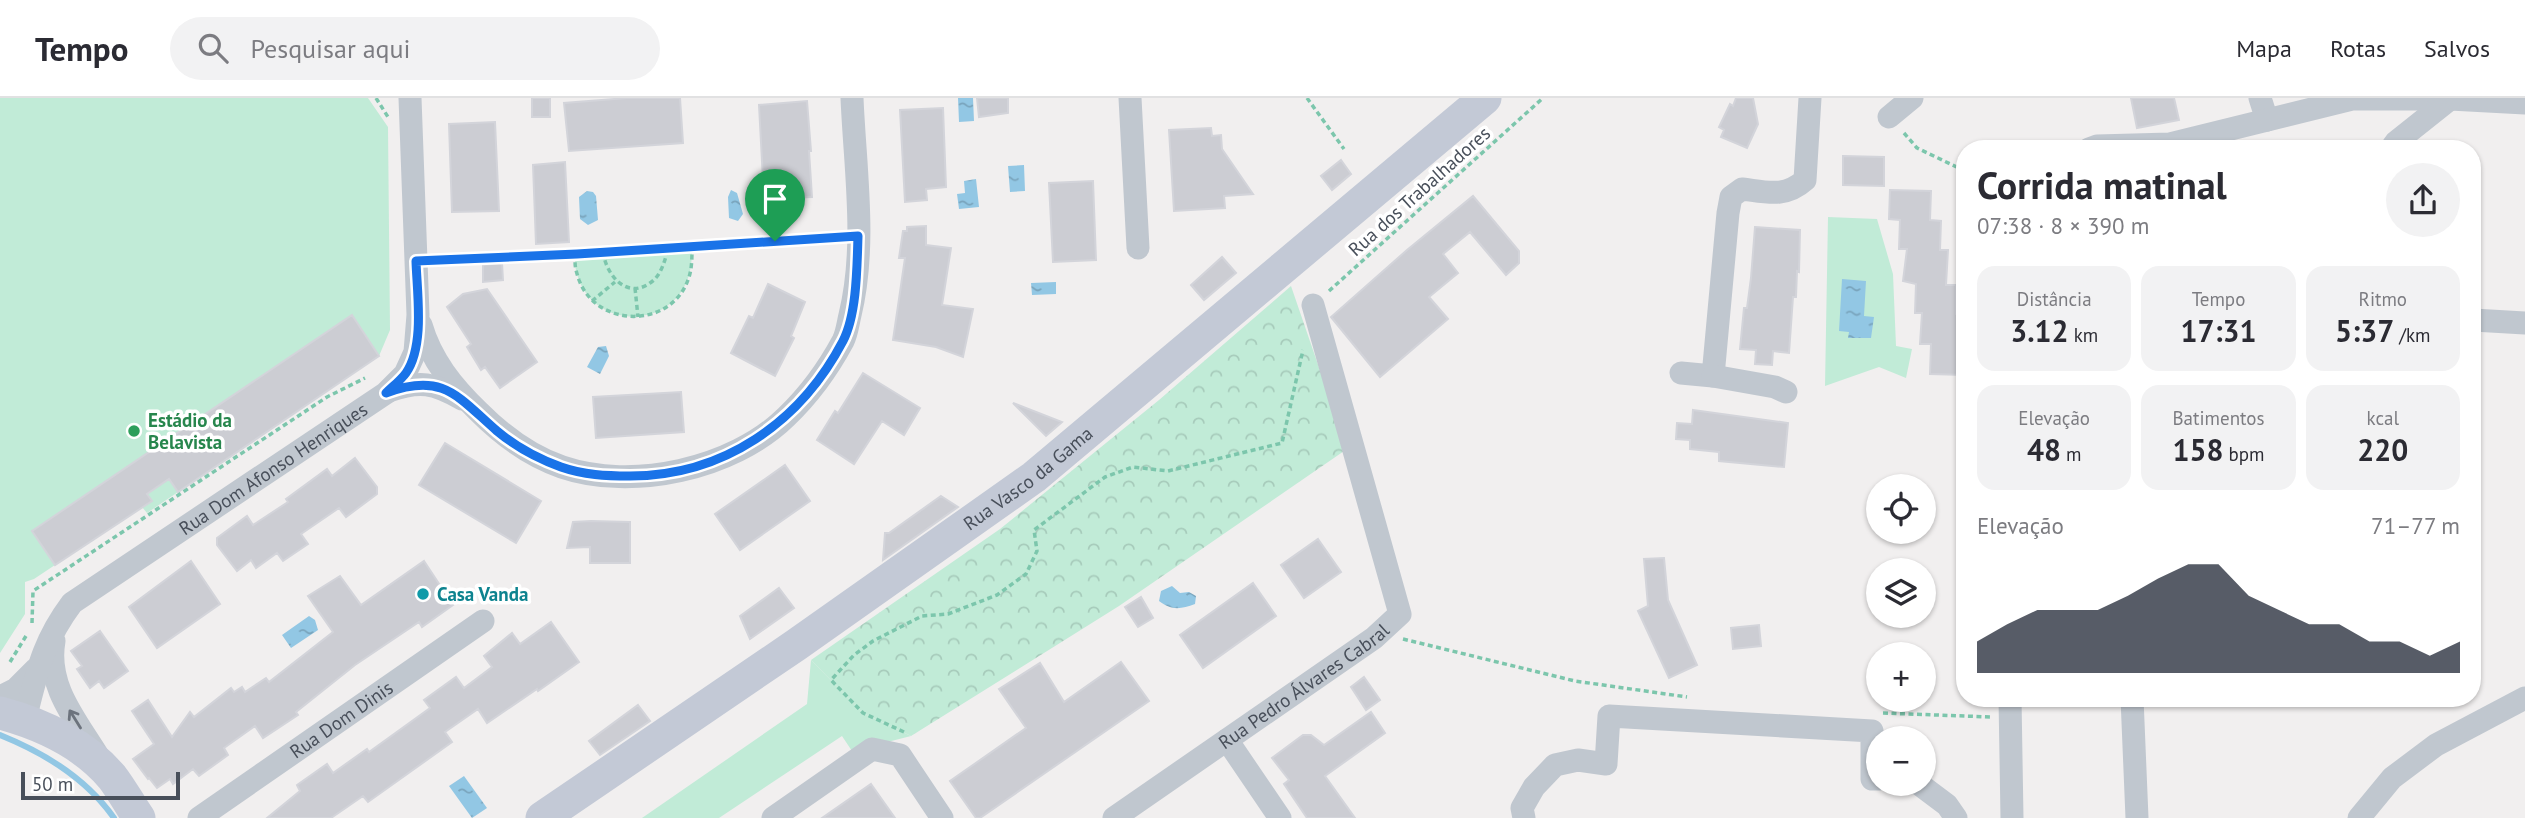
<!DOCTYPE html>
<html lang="pt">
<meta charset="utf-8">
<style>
:root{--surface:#fff;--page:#f2f2f3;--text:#2b2b33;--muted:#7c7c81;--line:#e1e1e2;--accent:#111827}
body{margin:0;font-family:"PT Sans",sans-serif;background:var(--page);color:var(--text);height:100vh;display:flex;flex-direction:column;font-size:26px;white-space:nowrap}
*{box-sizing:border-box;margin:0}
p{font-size:23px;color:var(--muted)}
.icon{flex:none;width:38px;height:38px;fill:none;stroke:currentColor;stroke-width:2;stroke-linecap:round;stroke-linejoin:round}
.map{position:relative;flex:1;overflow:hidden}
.sheet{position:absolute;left:1956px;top:42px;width:525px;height:567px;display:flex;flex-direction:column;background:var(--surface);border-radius:28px;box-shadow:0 2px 5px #0004}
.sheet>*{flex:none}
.buttons{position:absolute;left:1866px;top:376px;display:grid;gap:14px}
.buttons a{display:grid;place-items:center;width:70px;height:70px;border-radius:50%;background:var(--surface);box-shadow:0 2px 5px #0004;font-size:35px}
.scale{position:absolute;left:21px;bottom:18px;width:159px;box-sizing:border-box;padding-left:7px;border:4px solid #484f5a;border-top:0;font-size:19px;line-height:24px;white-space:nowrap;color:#484f5a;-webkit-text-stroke:5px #fff;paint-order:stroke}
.pin{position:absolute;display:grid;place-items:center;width:60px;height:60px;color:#fff;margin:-72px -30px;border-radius:50% 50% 50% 0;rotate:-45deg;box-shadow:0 0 7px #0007}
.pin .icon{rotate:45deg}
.round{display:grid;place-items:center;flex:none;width:74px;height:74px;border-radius:37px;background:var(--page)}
.summary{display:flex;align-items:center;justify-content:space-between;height:119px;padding:0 21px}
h1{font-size:38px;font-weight:800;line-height:52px}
.figures{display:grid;grid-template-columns:repeat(3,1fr);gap:10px;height:119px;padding:7px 21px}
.figures div{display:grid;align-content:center;border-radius:18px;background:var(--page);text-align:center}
.figures b{font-size:30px;font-weight:800}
.figures small{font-size:19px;font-weight:400}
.figures p{font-size:19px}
.chart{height:196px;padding:14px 21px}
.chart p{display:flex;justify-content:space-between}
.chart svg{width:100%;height:126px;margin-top:7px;fill:var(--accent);opacity:.7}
header{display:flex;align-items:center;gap:42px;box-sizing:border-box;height:98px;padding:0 35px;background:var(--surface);border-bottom:2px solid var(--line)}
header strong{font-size:33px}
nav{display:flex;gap:38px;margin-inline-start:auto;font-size:24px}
.search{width:490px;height:63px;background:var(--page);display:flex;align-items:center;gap:18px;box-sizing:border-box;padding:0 24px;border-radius:38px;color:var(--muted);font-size:26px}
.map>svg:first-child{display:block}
</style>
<header>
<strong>Tempo</strong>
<div class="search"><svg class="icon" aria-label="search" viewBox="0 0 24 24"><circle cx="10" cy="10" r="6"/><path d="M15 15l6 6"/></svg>Pesquisar aqui</div>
<nav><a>Mapa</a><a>Rotas</a><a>Salvos</a></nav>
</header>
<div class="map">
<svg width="2525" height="720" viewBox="0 0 2525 720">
<defs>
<pattern id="park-crowns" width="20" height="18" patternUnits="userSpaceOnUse" patternTransform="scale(1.75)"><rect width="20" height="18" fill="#c1ebd7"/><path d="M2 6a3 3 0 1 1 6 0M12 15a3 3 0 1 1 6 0" fill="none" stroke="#a7cbbb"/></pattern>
<pattern id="water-ripples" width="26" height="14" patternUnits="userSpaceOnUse" patternTransform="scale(1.75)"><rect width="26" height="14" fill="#92c7e4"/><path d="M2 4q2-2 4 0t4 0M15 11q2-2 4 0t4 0" fill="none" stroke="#79a4bc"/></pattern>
</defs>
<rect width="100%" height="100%" fill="#f1efef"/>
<path fill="#c1ebd7" d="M0 0H368L388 29 390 232 379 258 147 415 142 409 34 481 25 484V516L0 555Z
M1828 119 1877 121 1893 176 1896 248 1912 251 1906 280 1879 269 1825 288Z
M692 149C692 163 691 178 683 191 659 231 596 227 579 182 576 174 573 164 577 156Z
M811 562 863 615 911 638 852 653 842 638 719 720H642L807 606Z"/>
<path fill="url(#park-crowns)" d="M1291 188 1347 351 1119 508 911 638 863 615 811 562 1000 431 1159 302Z"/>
<path fill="url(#water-ripples)" d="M958 0H973L974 23 959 24Z
M1024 67 1025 93 1010 94 1008 68Z
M976 81 979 109 959 111 957 96 965 95 964 83Z
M731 92 737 95 743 116 738 123 729 120 728 99Z
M587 93 593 94 596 98 598 122 588 127 580 121 579 99Z
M1842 181 1866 183 1864 218 1874 219 1871 240H1848L1849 234 1839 233Z
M1056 184V196L1032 197 1031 185Z
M606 248 609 258 600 276 587 269 598 249Z
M1172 488 1180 495 1189 494 1196 498 1195 506C1181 511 1172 513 1159 503L1161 493Z
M309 518 315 522 318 532 291 550 282 537Z
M464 678 487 710 472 720 449 688Z"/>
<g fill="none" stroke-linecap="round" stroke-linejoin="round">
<path stroke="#92c7e4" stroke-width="6" d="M0 637C45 655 86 680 114 720"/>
</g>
<path fill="#cccdd3" stroke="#d3d4da" stroke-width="2" d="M532 0H550V19H532Z
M627 0H680L683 45 569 53 564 5Z
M977 0H1008V15L979 19Z
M1736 0H1753L1758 26 1747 50 1721 39 1724 32 1719 29 1730 6 1733 8Z
M2131 0H2174L2179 22 2137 30Z
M807 3 811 53H809L812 99 764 101 759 7Z
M943 10 946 89 926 91 927 102 905 104 900 12Z
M495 24 499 113 452 114 449 26Z
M1211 30 1212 38 1221 37 1222 51 1253 96 1224 98 1225 110 1174 113 1169 32Z
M1843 58 1884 59V88L1843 87Z
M1341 62 1351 76 1332 92 1321 78Z
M565 64 569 144 536 146 533 67Z
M1093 83 1096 162 1053 164 1049 85Z
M1890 92 1931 93 1930 122 1941 123 1940 152H1948L1946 187H1956V216L1962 218 1961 247H1965V277L1930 276 1931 246H1920L1922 215H1915L1916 186 1903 183 1907 151H1899L1900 122 1889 121Z
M1473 98 1519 153V165L1506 177 1470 134 1443 156 1458 175 1429 199 1448 221 1380 279 1331 219 1407 152Z
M926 128V147L951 150 942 207 973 211 963 259 936 249 893 242 905 160H899L903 133H907V129Z
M1755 129 1800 132 1799 174 1797 173 1796 199H1793L1789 255 1773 253 1772 267 1755 266 1756 252 1740 251 1744 210H1747L1751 180Z
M1222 159 1236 175 1204 202 1191 187Z
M502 165 503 182 483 184V167Z
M768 186 805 204 791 238 794 240 775 278 731 255 749 218 753 220Z
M487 191 537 264 500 290 485 269 481 272 467 249 471 246 447 209 463 196Z
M352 217 379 258 178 394 169 381 147 396 152 403 55 467 32 433Z
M863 275 920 310 904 337 882 323 854 366 817 342 835 313 838 315Z
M681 294 684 334 596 340 593 299Z
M1013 305 1062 324 1046 338Z
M1693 312 1788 325 1784 369 1719 363V354L1690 351V342L1676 341 1677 325 1692 326Z
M445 345 541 403 516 445 419 387Z
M355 360 377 389V396L346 419 339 410 301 436 308 446 283 463 277 455 256 470 251 462 237 473 217 447V440L247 418 253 427 288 404 286 401 327 371 332 378Z
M785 367 810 403 740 452 715 416Z
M941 398 958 409 883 462 885 435H889Z
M591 423 630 424V465H590V449L567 450 573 424Z
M1318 441 1341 474 1304 500 1281 467Z
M1664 460 1668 502 1697 567 1669 580 1638 513 1648 508 1644 461Z
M191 463 220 506 157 550 129 509Z
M424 463 453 507 422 529 419 524 355 567 296 614 298 617 263 640 255 628 224 650 228 657 199 678 193 671 173 686 170 681 157 690 149 680 148 681 133 661 154 646 132 613 148 602 172 639 190 614 194 619 231 590 234 594 242 589 245 594 266 580 269 584 333 534 308 498 340 478 361 507Z
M1253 485 1276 518 1203 570 1180 537Z
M779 490 794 510 750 541 740 518Z
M1141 499 1153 520 1138 529 1125 509Z
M551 524 579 564 538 593 537 591 487 625 478 611 445 634 452 644 368 704 363 698 331 720H267L300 693 297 687 327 666 333 675 367 651 369 654 430 610 424 602 456 579 464 590 492 569 484 558 512 535 520 546Z
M1759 527 1761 548 1733 551 1731 530Z
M100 533 128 573 104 590 99 583 90 590 77 571 82 568 71 553Z
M1121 564 1149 603 980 720H976L950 683 1026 630 999 591 1040 565 1064 604Z
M1364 579 1380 602 1366 612 1351 589Z
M638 607 650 623 600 657 589 643Z
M1371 614 1385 635 1325 678 1355 720H1307L1284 686 1289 682 1272 660 1303 637H1311L1324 647Z
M871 686 895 720H822Z"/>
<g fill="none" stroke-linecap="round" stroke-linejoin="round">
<path stroke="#7cc6ac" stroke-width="3.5" stroke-dasharray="5 3.5" stroke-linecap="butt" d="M376 0 388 19
M1307 0 1344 51
M1904 35 1917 50 1965 73
M603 154C606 176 626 202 650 185 661 178 665 163 668 150
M577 156C573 164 576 173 579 182 597 230 670 231 688 182 692 172 692 160 692 150
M436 162 837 139
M635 190 638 219
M1329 193 1543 0
M592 203 615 184
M32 525 33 493 327 299 365 280
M1403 541 1575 583 1687 599
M10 564 26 538
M1883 615 1990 619
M904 634 863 615 831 582 854 557 873 543 922 518 948 516 997 497 1026 476 1037 453 1034 432 1105 379 1133 369 1168 373 1282 345 1303 252"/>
<g stroke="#c0c7cf" stroke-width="23">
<path d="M1130 0 1138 150"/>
<path d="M2260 0 2267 22"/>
<path d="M1889 19 1912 0"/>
<path d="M2089 51 2097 48 2170 46 2352 1H2450L2525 5"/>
<path d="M2391 51 2396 44 2450 1"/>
<path d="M2473 222 2525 225"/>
<path d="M421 227C431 262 453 289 479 314 503 338 530 358 562 369 632 393 733 371 786 319 808 298 829 269 843 243 847 235 848 225 850 217 867 147 855 71 852 0"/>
<path d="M1681 275 1713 278 1728 115 1731 99 1742 91C1767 94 1785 100 1805 82L1810 0"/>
<path d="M1713 278 1775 289 1786 294"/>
<path d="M389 293C420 282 434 285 462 301"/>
<path d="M54 543C46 588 76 622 98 658"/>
<path d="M0 599 16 591 36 571"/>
<path d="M2010 600 2012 720"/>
<path d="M2132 600 2137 720"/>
<path id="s1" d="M25 621C37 575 42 545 72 505L386 295 405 276 415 254 418 217 410 0"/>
<path d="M1227 642 1280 720"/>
<path d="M1919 686 1947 707 1956 720"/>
<path id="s2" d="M199 720 483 523"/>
<path d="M773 720 872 651 900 657 942 720"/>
<path id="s3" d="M1114 720 1374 540 1400 516 1313 207"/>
<path d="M1524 720 1522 710 1534 689 1555 667 1578 662 1606 666 1609 618 1872 633V681H1878"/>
<path d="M2359 720 2392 680 2436 647 2525 600"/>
</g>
<g stroke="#c3c9d6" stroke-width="33">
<path d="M0 615C41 626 84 646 112 679 122 692 130 707 139 720"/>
<path id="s4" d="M542 720 796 547 1034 379 1485 0"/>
</g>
</g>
<defs><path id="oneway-shaft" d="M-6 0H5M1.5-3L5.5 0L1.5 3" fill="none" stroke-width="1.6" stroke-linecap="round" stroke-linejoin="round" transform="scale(1.75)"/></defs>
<use stroke="#6c737d" href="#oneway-shaft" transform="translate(75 621) rotate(-122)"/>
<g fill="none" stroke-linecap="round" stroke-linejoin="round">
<g stroke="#fff" stroke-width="14">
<path id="route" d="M858 138C857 168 857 216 843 243 800 325 723 378 630 378 606 378 584 377 561 369 539 361 515 348 497 333 457 298 443 274 386 295 392 289 401 282 406 275 425 248 417 195 416 163L577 156Z"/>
</g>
<use href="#route" stroke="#1a73e8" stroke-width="9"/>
</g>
<circle fill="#2e9e5b" stroke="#fff" stroke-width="2.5" cx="134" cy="333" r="7"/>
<circle fill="#0f9aa8" stroke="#fff" stroke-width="2.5" cx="423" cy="496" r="7"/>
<g text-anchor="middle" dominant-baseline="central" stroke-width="7" stroke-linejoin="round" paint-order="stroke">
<g font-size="19" fill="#484f5a" stroke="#fff">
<text transform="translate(1419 93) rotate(-42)">Rua dos Trabalhadores</text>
<text stroke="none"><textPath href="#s1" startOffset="368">Rua Dom Afonso Henriques</textPath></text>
<text stroke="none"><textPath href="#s4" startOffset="593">Rua Vasco da Gama</textPath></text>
<text stroke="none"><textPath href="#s3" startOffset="231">Rua Pedro Álvares Cabral</textPath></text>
<text stroke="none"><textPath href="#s2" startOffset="173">Rua Dom Dinis</textPath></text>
</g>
<g font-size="19" font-weight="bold" fill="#27864d" stroke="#fff" text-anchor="start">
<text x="148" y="322">Estádio da<tspan x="148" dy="22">Belavista</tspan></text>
</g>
<g font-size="19" font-weight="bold" fill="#0d838f" stroke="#fff" text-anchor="start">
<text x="437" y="496">Casa Vanda</text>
</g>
</g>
</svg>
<div class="buttons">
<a><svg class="icon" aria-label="locate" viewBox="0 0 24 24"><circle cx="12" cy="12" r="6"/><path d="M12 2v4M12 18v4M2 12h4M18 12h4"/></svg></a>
<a><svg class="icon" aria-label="layers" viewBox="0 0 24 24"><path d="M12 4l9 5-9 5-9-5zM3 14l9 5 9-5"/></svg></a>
<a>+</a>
<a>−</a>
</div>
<div class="scale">50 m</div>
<div class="pin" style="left:775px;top:143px;background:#1e9e55"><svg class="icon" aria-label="arrive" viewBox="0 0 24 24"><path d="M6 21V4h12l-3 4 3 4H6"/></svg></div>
<section class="sheet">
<div class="summary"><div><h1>Corrida matinal</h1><p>07:38 · 8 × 390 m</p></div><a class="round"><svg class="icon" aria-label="share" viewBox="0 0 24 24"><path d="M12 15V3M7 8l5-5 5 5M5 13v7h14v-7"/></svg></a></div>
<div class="figures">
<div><p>Distância</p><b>3.12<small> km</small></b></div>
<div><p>Tempo</p><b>17:31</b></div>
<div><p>Ritmo</p><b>5:37<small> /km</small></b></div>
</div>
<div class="figures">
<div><p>Elevação</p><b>48<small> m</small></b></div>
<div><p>Batimentos</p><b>158<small> bpm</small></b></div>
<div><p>kcal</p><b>220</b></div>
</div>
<div class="chart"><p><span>Elevação</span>71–77 m</p>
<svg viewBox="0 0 160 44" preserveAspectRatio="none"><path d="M0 44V33L10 27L20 22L30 22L40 22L50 17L60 11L70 6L80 6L90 17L100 22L110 27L120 27L130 33L140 33L150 38L160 33V44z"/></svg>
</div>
</section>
</div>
